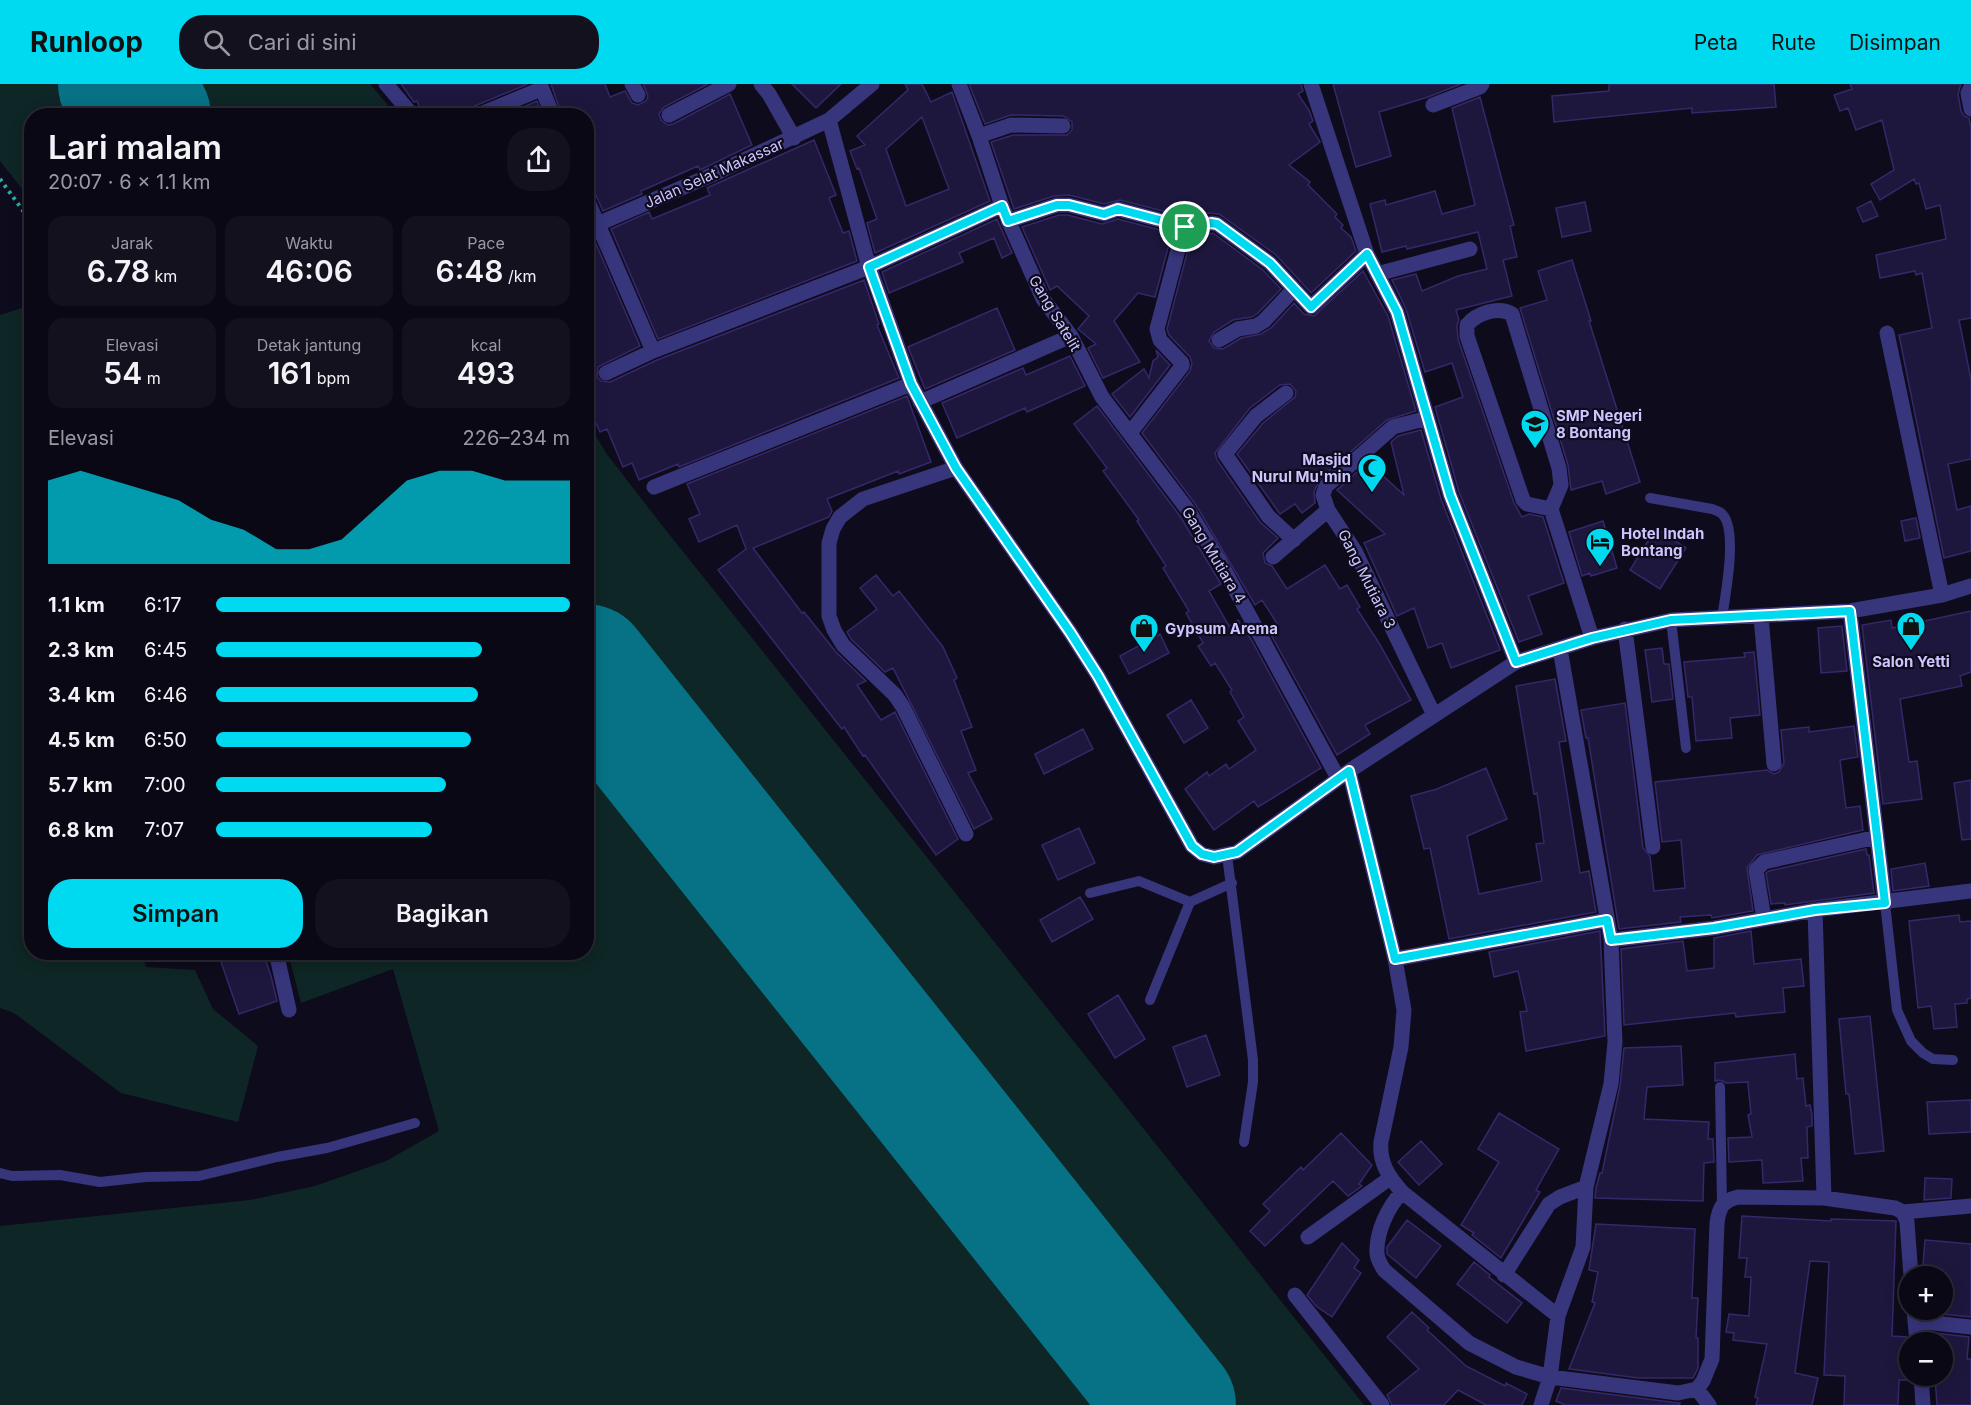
<!DOCTYPE html>
<html lang="id">
<meta charset="utf-8">
<style>
:root{--surface:#0a0815;--page:#13111e;--text:#f1f3f6;--muted:#999aa0;--line:#2a2934;--accent:#00daf0}
body{margin:0;font-family:Inter,sans-serif;background:var(--page);color:var(--text);height:100vh;display:flex;flex-direction:column;font-size:22px;white-space:nowrap}
*{box-sizing:border-box;margin:0}
p{font-size:20px;color:var(--muted)}
.icon{flex:none;width:33px;height:33px;fill:none;stroke:currentColor;stroke-width:2;stroke-linecap:round;stroke-linejoin:round}
.map{position:relative;flex:1;overflow:hidden}
.side{position:absolute;left:24px;top:24px;width:570px;height:852px;display:flex;flex-direction:column;background:var(--surface);border-radius:24px;box-shadow:0 3px 15px #0003,0 0 0 2px var(--line)}
.side>*{flex:none}
.buttons{position:absolute;left:1899px;top:1182px;display:grid;gap:12px}
.buttons a{display:grid;place-items:center;width:54px;height:54px;border-radius:50%;background:var(--surface);box-shadow:0 3px 15px #0003,0 0 0 2px var(--line);font-size:30px}
.pin{position:absolute;display:grid;place-items:center;width:51px;height:51px;color:#fff;margin:-26px;border:3px solid #fff;border-radius:50%;box-shadow:0 2px 6px #0007}
.round{display:grid;place-items:center;flex:none;width:63px;height:63px;border-radius:24px;background:var(--page)}
.head{display:flex;align-items:center;justify-content:space-between;height:102px;padding:0 24px}
h1{font-size:33px;font-weight:600;line-height:45px}
.figures{display:grid;grid-template-columns:repeat(3,1fr);gap:9px;height:102px;padding:6px 24px}
.figures div{display:grid;align-content:center;border-radius:15px;background:var(--page);text-align:center}
.figures b{font-size:30px;font-weight:600}
.figures small{font-size:16px;font-weight:400}
.figures p{font-size:16px}
.chart{height:168px;padding:12px 24px}
.chart p{display:flex;justify-content:space-between}
.chart svg{width:100%;height:108px;margin-top:6px;fill:var(--accent);opacity:.7}
.primary-button{display:flex;gap:12px;margin-top:auto;padding:12px 24px}
.primary-button a{flex:1;height:69px;border-radius:24px;background:var(--accent);color:#111;font-size:24px;font-weight:600;line-height:69px;text-align:center}
.primary-button a+a{background:var(--page);color:var(--text)}
ul{padding:0 24px;list-style:none;font-size:20px}
li{display:grid;grid-template-columns:96px 72px 1fr;align-items:center;height:45px}
li i{height:15px;border-radius:8px;background:var(--accent)}
header{display:flex;align-items:center;gap:36px;box-sizing:border-box;height:84px;padding:0 30px;background:var(--accent);color:#111}
header strong{font-size:28px}
nav{display:flex;gap:33px;margin-inline-start:auto;font-size:21px}
.search{width:420px;height:54px;background:var(--page);display:flex;align-items:center;gap:15px;box-sizing:border-box;padding:0 21px;border-radius:24px;color:var(--muted);font-size:22px}
.map>svg:first-child{display:block}
</style>
<header>
<strong>Runloop</strong>
<div class="search"><svg class="icon" aria-label="search" viewBox="0 0 24 24"><circle cx="10" cy="10" r="6"/><path d="M15 15l6 6"/></svg>Cari di sini</div>
<nav><a>Peta</a><a>Rute</a><a>Disimpan</a></nav>
</header>
<div class="map">
<svg width="1971" height="1321" viewBox="0 0 1971 1321">
<rect width="100%" height="100%" fill="#0e0b1c"/>
<path fill="#0e2625" d="M0 0H79L105 31 32 32 31 116 0 77Z
M165 0H370L396 31H190Z
M31 221 32 868 141 869 146 883 195 886 213 925 258 962 238 1038 121 1009 14 929 0 924V231Z
M586 335 606 369 661 440 1364 1321H1214L587 531Z
M587 638 1129 1321H0V1142L250 1116 315 1102 386 1077 439 1047 393 885 301 919 288 869 586 868Z"/>
<g fill="none" stroke-linecap="round" stroke-linejoin="round">
<path stroke="#077286" stroke-width="128" d="M122 0 147 32
M586 584 1172 1321"/>
</g>
<path fill="#1e173d" stroke="#352869" stroke-width="1.5" fill-rule="evenodd" d="M401 0H528L472 23 467 29 461 32H423L417 17 414 18Z
M551 0H605L610 13 625 7 632 19 638 21 646 17 648 12 643 0H708L664 23 659 30 661 36 668 41 673 40 730 10 752 61 700 86 698 82 641 107 642 110 603 127 595 109 590 104 586 97V32H562Z
M792 0H841L816 24Z
M905 0H922L931 18 952 8 990 117 875 169 867 139 877 135 859 84 857 85 850 67 865 61 857 52 908 6ZM922 33 949 105 906 122 886 65Z
M969 0H1301L1303 7 1298 10 1309 26 1313 37 1309 40 1320 58 1289 81 1310 98 1308 101 1337 130 1335 133 1343 141 1341 144 1351 153 1356 167 1311 209 1276 171 1219 130 1209 129 1190 134 1120 116 1104 120 1069 111 1054 112 1014 125 991 58 1013 51H1067L1072 46V38L1063 32 1011 31 985 40Z
M1333 0H1461L1428 13 1379 28 1391 72 1356 83Z
M1609 0H1774L1776 23 1692 29V24L1554 38 1552 12 1609 7Z
M1850 0H1961L1958 10 1961 27 1964 32 1969 34 1971 44V234L1959 236 1971 295V375L1948 380 1957 426 1971 422V467L1944 474 1899 251 1932 244 1922 189 1916 191 1915 187 1880 194 1876 171 1946 155 1940 121 1926 125 1919 99 1916 100 1914 95 1880 116 1871 100 1894 86 1882 36 1856 46 1848 24 1840 27 1834 11 1852 5Z
M1480 13 1514 141 1510 142 1517 173 1503 176 1512 212 1456 226 1459 236 1457 241 1458 255 1514 419 1522 433 1529 430 1543 433 1564 499 1528 512 1542 550 1519 558 1459 408 1435 323 1463 313 1452 279 1425 288 1406 225 1392 196 1416 190 1422 207 1458 192 1487 185 1478 148 1407 165 1406 162 1382 168 1370 120 1385 116 1386 121 1435 107 1442 130 1475 121 1452 24Z
M537 17 542 32H503Z
M814 56 836 111 829 114 843 149 849 147 857 177 658 255 611 145 649 128 652 135 710 111 707 104Z
M1871 117 1878 132 1863 138 1857 124Z
M1585 118 1591 147 1562 153 1556 124Z
M1059 131H1068L1102 140 1118 135 1172 149 1155 213 1138 209 1114 237 1140 278 1103 294 1088 264 1096 260 1078 245 1089 232 1057 202 1050 206 1022 143Z
M997 135 1012 169 1002 174 994 154 959 169 963 178 889 209 882 188Z
M1213 149 1263 186 1281 205 1258 229 1252 233 1233 236 1214 248 1209 257 1214 264 1223 265 1241 254 1261 250 1271 244 1294 219 1304 230 1314 232 1363 187 1388 232 1416 327 1387 336 1320 395 1314 408 1315 419 1302 429 1295 420 1280 430 1237 370 1263 339 1295 313 1296 307 1290 300 1280 301 1250 324 1215 369 1217 376 1260 438 1278 454 1263 469 1265 479 1272 482 1287 505 1325 481 1340 505 1347 501 1360 523 1357 525 1379 559 1411 616 1365 641 1370 650 1337 671 1269 547 1278 541 1262 516 1255 521 1196 421 1142 349 1190 287 1192 279 1190 273 1169 251 1167 245 1191 154Z
M593 153 640 262 598 283 597 293 601 297 610 298 657 276 864 196 879 240 877 241 899 294 679 383 678 380 639 396 632 379 623 383 607 345 600 348 586 317V155Z
M1572 176 1591 237H1589L1640 398 1606 410 1602 397 1571 406 1568 381 1520 224 1547 216 1538 187Z
M997 224 1015 266 925 305 908 263Z
M1156 266 1170 281 1130 333 1112 310 1144 285 1149 294 1153 277 1158 273Z
M1070 272 1085 302 1027 328 1025 324 957 354 942 319 1023 284 1026 291Z
M907 312 931 378 899 390 898 387 827 415 832 427 829 433 753 464 802 529 804 528 836 568 866 597 857 601 881 636 895 628 958 755 936 771 865 671 863 672 844 643 842 645 718 486 746 465 737 441 699 458 689 435 700 430 687 400Z
M1097 322 1180 432 1221 500 1209 507 1229 542 1238 536 1252 557 1321 684 1258 723 1254 717 1214 746 1185 705 1207 688 1209 692 1226 680 1229 685 1256 666 1238 637 1244 633 1230 608 1232 606 1215 579 1211 582 1198 562 1203 559 1186 529 1189 527 1163 484 1166 482 1137 437 1139 436 1103 387 1107 384 1074 340Z
M1421 346 1441 415 1500 565V566L1451 584 1442 559 1428 564 1414 524 1397 532 1364 459 1385 450 1337 406 1368 378 1404 411 1391 358 1398 352Z
M1916 434 1920 454 1905 457 1901 437Z
M1603 437 1617 484 1591 492 1590 489 1582 492 1569 448Z
M1656 444 1686 464 1660 505 1630 486Z
M876 491 893 512 899 507 943 563 957 594 954 596 972 643 961 647 976 686 968 689 992 735 974 745 893 584 885 588 851 555 847 548 877 525 860 504Z
M1971 527V588L1960 592 1962 602 1900 615 1909 678 1917 677 1922 715 1883 720 1862 541 1891 536 1892 544Z
M1842 542 1847 587 1821 589 1818 544Z
M1160 550 1169 569 1129 590 1120 572Z
M1662 564 1664 580H1669L1673 615 1652 618 1645 566Z
M1754 568 1760 631 1730 634 1732 654 1696 657 1692 613H1688L1684 578 1745 573 1744 569Z
M1555 595 1566 657 1559 658 1580 789 1589 787 1596 828 1449 855 1430 764 1424 765 1411 712 1437 705 1486 684 1507 735 1467 752 1479 810 1542 797 1536 760 1544 759 1537 709 1534 710 1516 602Z
M1191 616 1208 644 1184 659 1167 631Z
M1625 619 1643 764 1650 772 1654 807 1685 804 1681 756 1662 758 1655 698 1767 686 1774 690 1779 688 1784 679 1781 646 1809 643V648L1854 642 1858 673 1840 676 1846 724 1860 722 1863 746 1757 771 1747 784 1753 827 1712 834 1711 831 1680 833 1681 838 1619 845 1588 654H1586L1581 626Z
M1083 645 1093 665 1044 690 1035 670Z
M1971 696V755L1962 756 1954 699Z
M1079 744 1095 779 1058 796 1042 761Z
M1866 765 1867 771H1869L1874 809 1785 821V819L1771 820 1766 789 1769 787Z
M1925 779 1929 802 1893 807 1891 785Z
M1080 813 1093 835 1052 858 1040 836Z
M1959 831 1960 838 1971 837V914L1967 915V919L1955 920 1957 943 1934 945 1931 922 1918 924 1909 837Z
M1600 847 1605 952 1526 967 1520 928 1527 927 1518 887 1494 893 1489 868Z
M1751 847 1754 880 1801 875 1804 902 1783 904 1785 928 1736 933 1735 929 1624 941 1621 865 1683 857 1687 887 1714 884V854Z
M247 868H263L271 892 277 917 239 930 221 878Z
M1118 911 1145 955 1115 974 1088 930Z
M1870 932 1884 1067 1855 1070 1849 1010H1846L1839 935Z
M1206 951 1220 991 1187 1003 1173 963Z
M1681 962 1683 1001 1647 1003 1644 1035 1709 1038 1708 1055H1713L1714 1078 1704 1079 1703 1117 1595 1114 1596 1104 1600 1089H1602L1620 1002 1624 964Z
M1795 970 1797 995 1803 994 1806 1022 1810 1021 1812 1031V1042L1807 1043 1808 1074H1801L1803 1097 1763 1099 1762 1076 1729 1078 1728 1054 1752 1053 1748 1031 1751 1030 1748 1000V998L1726 999 1720 996 1715 997V979Z
M1971 1016V1048L1929 1050 1927 1018Z
M1499 1029 1559 1065 1536 1106 1540 1108 1501 1174 1472 1151 1474 1149 1461 1141 1499 1078 1478 1065Z
M1341 1049 1372 1081 1359 1100 1362 1102 1348 1112 1333 1097 1265 1162 1250 1147 1270 1127 1263 1120 1301 1083 1303 1086Z
M1421 1057 1442 1080 1419 1101 1398 1078Z
M1925 1094 1952 1095 1951 1114 1924 1116Z
M1742 1132 1831 1137V1135L1896 1137 1892 1252 1907 1253 1910 1264V1296H1899L1898 1321H1844L1845 1292 1824 1291 1829 1178 1810 1177 1795 1289 1818 1294 1812 1321H1756L1758 1314 1755 1313 1767 1260 1733 1256 1734 1249 1726 1248 1729 1230 1749 1232 1751 1193H1745L1747 1174H1739Z
M1407 1136 1441 1162 1416 1194 1387 1170V1163Z
M1596 1140 1695 1145 1692 1214H1698L1696 1254H1698V1284L1693 1294H1638L1569 1285 1595 1219 1592 1218 1598 1188 1589 1186Z
M1925 1156 1971 1160V1233L1924 1228V1226H1942V1192H1922Z
M1342 1159 1359 1176 1354 1184 1361 1189 1332 1233 1316 1222 1307 1211Z
M1474 1178 1490 1191 1489 1193 1522 1219 1507 1239 1457 1200Z
M1412 1228 1429 1244 1427 1246 1466 1282 1505 1302 1506 1299 1527 1310 1522 1321H1486L1458 1306 1444 1321H1392L1387 1311 1419 1285 1387 1253Z
M1926 1248 1969 1253 1967 1275H1971V1321H1937L1935 1292H1942V1258H1927Z
M1561 1304 1678 1319H1680L1679 1321H1565L1556 1317Z"/>
<g fill="none" stroke-linecap="round" stroke-linejoin="round">
<path stroke="#2baea5" stroke-width="4" stroke-dasharray="3 4.5" stroke-linecap="butt" d="M0 95 32 139"/>
<path stroke="#37357b" stroke-width="10" d="M1650 414 1712 425C1715 426 1718 427 1721 429 1739 443 1725 513 1722 534
M1671 536 1686 664
M1227 771 1253 976V998L1244 1058
M1090 809 1139 797 1190 818 1232 799
M1885 819 1897 926 1911 957 1923 969 1933 975 1953 976
M1150 916 1190 818
M1720 1003 1722 1120
M0 1089 12 1092 60 1091 100 1098 146 1093 199 1092 277 1073 327 1064 415 1039"/>
<path stroke="#37357b" stroke-width="15" d="M386 0 413 32
M540 0 553 32
M632 0 638 11
M761 0 769 10 794 54
M959 0 979 52 1002 122 1043 215 1071 252 1102 313 1188 426 1220 478 1338 694
M1311 0 1367 170 1397 228 1450 411 1516 578
M1971 3 1968 9 1971 25
M1433 21 1480 3 1482 0
M669 31 729 0
M476 32 541 5
M829 36 867 176 911 300 956 384 1070 548 1098 592 1192 762 1202 770 1214 773 1237 768 1349 687 1516 578 1592 554 1671 536 1850 527 1942 511 1971 502
M979 52 1011 41 1063 42
M586 113 653 267
M1008 137 1057 121H1069L1104 130 1118 125 1190 144 1211 139 1217 140 1270 179 1311 223 1367 170
M586 145 714 90 829 36 872 0
M1377 190 1470 165
M1887 249 1942 511
M1219 256 1238 245 1256 242 1264 237 1294 205
M606 289 653 267 869 183 1002 122
M1286 309 1256 332 1225 370 1268 432 1294 456
M920 318 1071 252
M1130 349 1182 282V279L1160 256 1157 245 1184 143
M956 384 863 415 840 433 833 445 829 459V532L834 546 843 561 895 611 903 623 966 750
M654 403 911 300
M1551 425 1561 401 1559 384 1512 230C1498 222 1477 229 1467 241V252L1523 416 1527 420 1551 425 1592 554
M1328 426 1323 411 1326 402 1393 343 1428 334
M1273 473 1328 426 1355 467 1434 631
M1850 527 1885 819
M1761 533 1774 680
M1625 545 1653 763
M1349 687 1395 875 1404 926 1401 963 1381 1058C1379 1079 1389 1093 1402 1108L1558 1232
M1815 826 1824 1114
M1764 835 1756 786 1764 778 1877 753
M1611 856 1714 844 1815 826 1971 807
M276 868 289 926
M1395 875 1607 836
M1402 1108C1388 1123 1376 1148 1377 1169 1377 1175 1381 1181 1384 1186L1469 1259 1516 1283 1550 1293 1678 1309 1697 1305 1703 1297 1712 1275 1717 1139C1719 1124 1722 1117 1738 1113L1824 1114 1895 1124 1903 1128 1907 1138 1911 1192
M1903 1128 1971 1122
M1308 1153 1390 1094
M1504 1191 1549 1120 1560 1113 1586 1103
M1295 1211 1382 1321
M1914 1226 1917 1258
M1915 1237 1971 1243
M1921 1292 1923 1321
M1697 1305 1709 1321
M1541 1321 1550 1293 1558 1232 1583 1163 1586 1103 1611 1000 1615 958 1611 856 1560 565"/>
</g>
<g fill="none" stroke-linecap="round" stroke-linejoin="round">
<g stroke="#fff" stroke-width="12">
<path id="route" d="M1057 121H1069L1104 130 1118 125 1190 144 1211 139 1217 140 1270 179 1311 223 1367 170 1397 228 1450 411 1516 578 1592 554 1671 536 1850 527 1885 819 1815 826 1714 844 1611 856 1607 836 1395 875 1349 687 1237 768 1214 773 1202 770 1192 762 1098 592 1070 548 956 384 911 300 869 183 1002 122 1008 137Z"/>
</g>
<use href="#route" stroke="#00daf0" stroke-width="8"/>
</g>
<defs>
<g id="school-pin" transform="scale(1.5)"><path d="M0 17L-7.5 6A9.5 9.5 0 1 1 7.5 6Z" fill="#00daf0" stroke="#0e0b1c"/><path d="M0-5L7-2L0 1L-7-2ZM-4 1L0 2.5L4 1V4Q0 6-4 4Z" fill="#111"/></g>
<g id="mosque-pin" transform="scale(1.5)"><path d="M0 17L-7.5 6A9.5 9.5 0 1 1 7.5 6Z" fill="#00daf0" stroke="#0e0b1c"/><path d="M3.5-4.9A6 6 0 1 0 3.5 4.9A5 5 0 1 1 3.5-4.9Z" fill="#111"/></g>
<g id="hotel-pin" transform="scale(1.5)"><path d="M0 17L-7.5 6A9.5 9.5 0 1 1 7.5 6Z" fill="#00daf0" stroke="#0e0b1c"/><path d="M-6-4.5h1.5V1H6V5H4.5V3h-9V5H-6ZM-4 0a1.8 1.8 0 1 1 3.6 0ZM.5 0V-2.5h3Q6-2.5 6 0Z" fill="#111"/></g>
<g id="shop-pin" transform="scale(1.5)"><path d="M0 17L-7.5 6A9.5 9.5 0 1 1 7.5 6Z" fill="#00daf0" stroke="#0e0b1c"/><path d="M-5-2.5h2.3a2.7 3.5 0 0 1 5.4 0H5L5.5 6h-11ZM-1.5-2.5h3a1.5 2.3 0 0 0-3 0Z" fill="#111"/></g>
</defs>
<g fill-rule="evenodd">
<use href="#school-pin" x="1535" y="340"/>
<use href="#mosque-pin" x="1372" y="384"/>
<use href="#hotel-pin" x="1600" y="458"/>
<use href="#shop-pin" x="1911" y="542"/>
<use href="#shop-pin" x="1144" y="544"/>
</g>
<g text-anchor="middle" dominant-baseline="central" stroke-width="4.5" stroke-linejoin="round" paint-order="stroke">
<g font-size="15" fill="#ccc5ff" stroke="#0e0b1c">
<text transform="translate(714 89) rotate(-24)">Jalan Selat Makassar</text>
<text transform="translate(1055 229) rotate(59)">Gang Satelit</text>
<text transform="translate(1214 471) rotate(59)">Gang Mutiara 4</text>
<text transform="translate(1367 495) rotate(63)">Gang Mutiara 3</text>
</g>
<g font-size="15" font-weight="bold" fill="#ccc5ff" stroke="#0e0b1c" text-anchor="start">
<text x="1556" y="331">SMP Negeri<tspan x="1556" dy="17">8 Bontang</tspan></text>
<text x="1351" y="375" text-anchor="end">Masjid<tspan x="1351" dy="17">Nurul Mu'min</tspan></text>
<text x="1621" y="449">Hotel Indah<tspan x="1621" dy="17">Bontang</tspan></text>
<text x="1165" y="544">Gypsum Arema</text>
<text x="1911" y="577" text-anchor="middle">Salon Yetti</text>
</g>
</g>
</svg>
<div class="buttons">
<a>+</a>
<a>−</a>
</div>
<div class="pin" style="left:1185px;top:143px;background:#1e9e55"><svg class="icon" aria-label="arrive" viewBox="0 0 24 24"><path d="M6 21V4h12l-3 4 3 4H6"/></svg></div>
<section class="side">
<div class="head"><div><h1>Lari malam</h1><p>20:07 · 6 × 1.1 km</p></div><a class="round"><svg class="icon" aria-label="share" viewBox="0 0 24 24"><path d="M12 15V3M7 8l5-5 5 5M5 13v7h14v-7"/></svg></a></div>
<div class="figures">
<div><p>Jarak</p><b>6.78<small> km</small></b></div>
<div><p>Waktu</p><b>46:06</b></div>
<div><p>Pace</p><b>6:48<small> /km</small></b></div>
</div>
<div class="figures">
<div><p>Elevasi</p><b>54<small> m</small></b></div>
<div><p>Detak jantung</p><b>161<small> bpm</small></b></div>
<div><p>kcal</p><b>493</b></div>
</div>
<div class="chart"><p><span>Elevasi</span>226–234 m</p>
<svg viewBox="0 0 160 44" preserveAspectRatio="none"><path d="M0 44V10L10 6L20 10L30 14L40 18L50 26L60 30L70 38L80 38L90 34L100 22L110 10L120 6L130 6L140 10L150 10L160 10V44z"/></svg>
</div>
<ul>
<li><b>1.1 km</b>6:17<i style="width:100%"></i></li>
<li><b>2.3 km</b>6:45<i style="width:75%"></i></li>
<li><b>3.4 km</b>6:46<i style="width:74%"></i></li>
<li><b>4.5 km</b>6:50<i style="width:72%"></i></li>
<li><b>5.7 km</b>7:00<i style="width:65%"></i></li>
<li><b>6.8 km</b>7:07<i style="width:61%"></i></li>
</ul>
<div class="primary-button"><a>Simpan</a><a>Bagikan</a></div>
</section>
</div>
